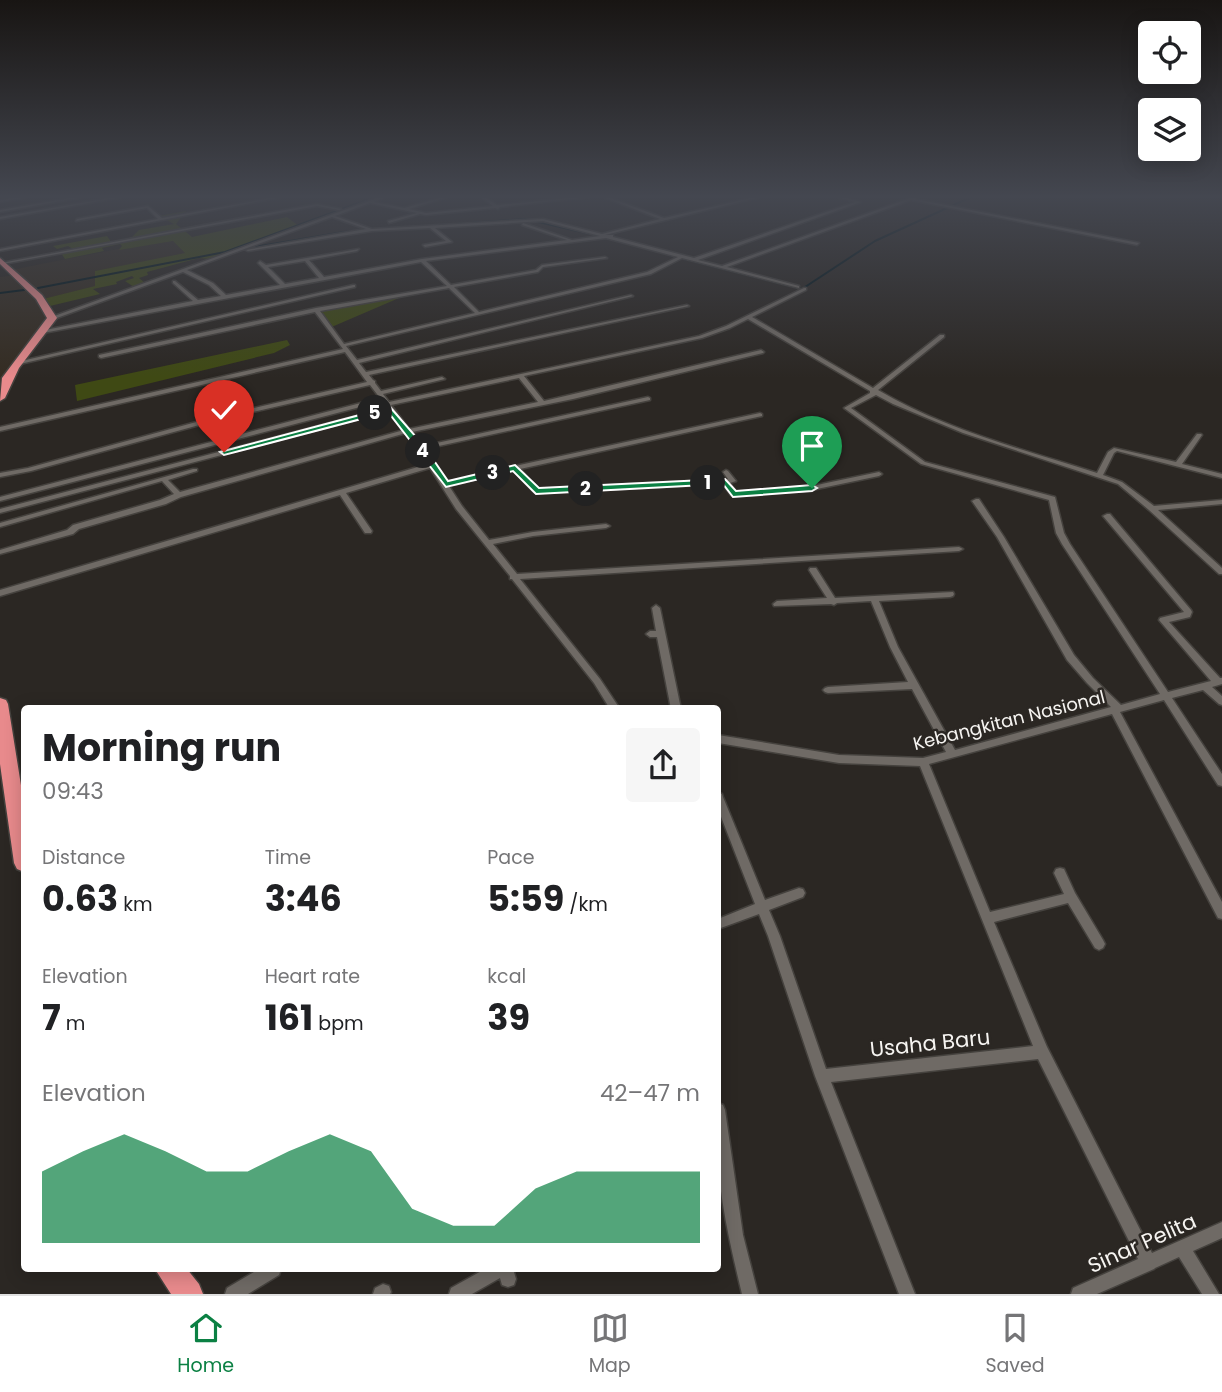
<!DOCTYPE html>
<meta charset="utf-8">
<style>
:root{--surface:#fff;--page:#f6f6f6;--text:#202124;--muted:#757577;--line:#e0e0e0;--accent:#0b8043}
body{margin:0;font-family:Poppins,sans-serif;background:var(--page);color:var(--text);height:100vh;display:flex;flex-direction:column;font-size:26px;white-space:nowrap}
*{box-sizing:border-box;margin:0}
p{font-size:23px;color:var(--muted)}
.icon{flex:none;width:38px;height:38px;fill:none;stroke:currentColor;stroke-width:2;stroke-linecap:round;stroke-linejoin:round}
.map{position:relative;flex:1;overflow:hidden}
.details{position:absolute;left:21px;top:705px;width:700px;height:567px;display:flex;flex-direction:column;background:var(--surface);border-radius:7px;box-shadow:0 4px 18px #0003}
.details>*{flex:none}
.buttons{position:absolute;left:1138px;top:21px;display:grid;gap:14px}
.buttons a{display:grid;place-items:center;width:63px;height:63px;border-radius:7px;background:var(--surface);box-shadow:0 4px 18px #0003;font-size:35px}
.pin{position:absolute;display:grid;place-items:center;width:60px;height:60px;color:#fff;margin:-72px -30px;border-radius:50% 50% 50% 0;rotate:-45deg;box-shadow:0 0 7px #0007}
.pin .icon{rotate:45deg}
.km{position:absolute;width:35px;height:35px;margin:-18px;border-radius:50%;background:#222;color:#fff;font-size:19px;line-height:35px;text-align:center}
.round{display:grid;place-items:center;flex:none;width:74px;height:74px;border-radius:7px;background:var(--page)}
.overview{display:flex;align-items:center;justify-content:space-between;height:119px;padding:0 21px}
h1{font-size:38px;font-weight:700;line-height:52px}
.figures{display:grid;grid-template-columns:repeat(3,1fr);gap:10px;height:119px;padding:7px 21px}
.figures div{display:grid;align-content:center}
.figures b{font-size:35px;font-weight:700}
.figures small{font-size:19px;font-weight:400}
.figures p{font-size:19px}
.chart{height:196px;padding:14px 21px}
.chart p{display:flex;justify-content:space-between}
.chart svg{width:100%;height:126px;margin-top:7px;fill:var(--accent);opacity:.7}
.tabs{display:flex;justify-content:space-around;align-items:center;height:98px;border-top:2px solid var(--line);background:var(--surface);font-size:19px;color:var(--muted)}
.tabs a{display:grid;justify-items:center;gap:4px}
.tabs .active{color:var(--accent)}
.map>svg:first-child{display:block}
</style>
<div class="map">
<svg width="1222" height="1294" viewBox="0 0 1222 1294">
<rect width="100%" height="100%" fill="#2b2723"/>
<path fill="#342c22" d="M173 241 186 254 95 271 96 286 44 299 54 314 53 327 18 362 0 400V277L16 275 12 270 36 265 118 249Z"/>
<path fill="#3f4914" d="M186 211 176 224 192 237 287 217 300 227 210 259 199 258 147 272 148 275 139 278 145 283 134 287 125 281 134 278 132 276 116 282 117 284 93 289 100 294 50 306 43 299 95 286V271L185 253 173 241 119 250 122 246 120 244 102 248 104 251 65 259 61 253 73 249 68 246 57 249 53 246 107 236 112 243 132 237 139 230 174 224 159 216Z
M413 292 327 329 316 313Z
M287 340 290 345 274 353 77 401 75 385Z"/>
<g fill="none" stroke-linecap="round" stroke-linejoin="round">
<path stroke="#00161d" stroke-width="2" d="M225 252 344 232 525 219 604 237
M669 255 802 289 875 241 971 197
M38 288 225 252 375 197
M0 293 24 290"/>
<g stroke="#45423e" stroke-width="3">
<path id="street" d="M21 197H28L0 202V200Z
M76 197H83L0 212V210Z
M115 197H122L0 219V217Z
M276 197H282L0 251V249L158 219 147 208 76 221 77 219 148 206 162 218Z
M380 197H385L374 202 404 208 443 197H448L409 209 426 213 493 206 481 197H485L497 205 580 197H590L500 207 498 209 495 208 426 215 420 214 389 223 388 221 417 213 370 203 335 216 372 229 543 219 602 234 660 219 603 197H608L664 218 755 197H760L605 235H613V237L694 258 855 202 837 197H842L861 202 698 260 722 266 913 197H918L915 199 1139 243 1137 245 911 200 727 267 799 286V288L682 258 651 274 346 346 357 360 631 295 633 296 359 363 366 372 687 305 689 306 369 375 373 380 375 381V383L381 391 442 377 445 379 383 394 389 402 699 336 726 326 804 288H806V290L752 317 873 388 940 335H944V337L878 390C943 429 1025 450 1097 473L1108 452 1114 448 1176 462 1197 434H1201L1202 435 1182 464 1222 474V478L1117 451 1114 453 1103 475 1122 482 1154 506 1222 500V504L1158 510 1222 568V574H1219L1149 510 1118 484 963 433 893 404 876 395 851 408 925 462 1055 497 1064 533 1070 544 1168 692 1211 681 1159 620 1160 618 1184 612 1103 516 1107 514H1110L1191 610 1192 612 1190 617 1169 622 1220 678H1222V684L1212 687 1222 696V705L1219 704 1203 690 1172 698 1222 774V786L1218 785 1164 700 1120 712 1222 902V919L1218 918 1112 714 929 764 990 912 1064 894 1054 873 1056 869 1060 868 1064 869 1075 893 1103 940 1105 944 1103 948 1099 950 1095 948 1068 903 994 922 1047 1047 1152 1253 1222 1222V1238L1193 1251 1219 1294H1202L1179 1257 1155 1268 1154 1269 1097 1294H1071L1073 1288 1138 1259 1038 1059 831 1082 915 1294H899L815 1076 768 936 759 914 718 929V919L755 904 718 809V793L722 794 723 797 765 900 799 888 803 889 805 893 803 897 769 910 780 936 826 1069 1033 1046 920 766 839 763 718 743V735L839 755 923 758 946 752 912 689 828 693 825 692 823 690 825 688 828 687 908 682 890 647 871 601 837 603 834 605 831 604 774 606 773 604 777 601 827 598 809 570 810 568H816L835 598 953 592 954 594 953 596 950 597 879 601 898 647 955 750 1111 707 1087 683 1067 660 997 537 972 501 976 499H979L1004 537 1074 655 1093 678 1121 705 1160 694 1062 544 1056 533 1049 500 921 464 844 408 870 393V391L748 319 730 328 702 338 524 376 544 401 761 350 764 352 763 353 573 399 412 432 423 446 648 397 650 398V400L425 449 447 483 515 466 760 413 762 414V416L520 469 538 489 728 479 723 472 726 470 728 471 736 481 730 483 735 492 812 486 879 472 882 474 879 476 812 490 733 496 731 495 723 484 536 493 534 492 513 470 449 486 462 506 489 540 533 532 606 524 610 526 606 528 533 536 493 544 517 574 959 547 963 549 959 551 520 579 600 679 620 709H610L594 683 512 579H510V576L456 509 430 468 346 493 372 531 371 533H365L340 495 0 596V590L428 464 406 433 181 497 166 504 79 529 73 534 0 554V550L67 530 73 525 160 500 174 494 162 481 0 527V523L193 469H197V471L168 480 180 492 404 430 390 411 0 513V509L387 408 383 401 0 501V497L380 398 370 385 214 421 31 471 0 477V473L28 468 211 418 367 382 345 352 0 431V427L343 349 315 312 101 358 99 357V355L316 308 447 286 421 262 43 333 40 331 193 301 173 283V281H175L198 300 221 296 209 285 183 272 54 319 49 318ZM332 217 366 229 246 250 248 251 372 231 430 228 446 241 423 245 425 247 452 242 435 228 543 221 600 236 572 240 523 223 522 225 567 240 422 259 324 277 309 260 357 251 359 249 266 265 260 261 258 263 280 285 226 295 213 283 187 270ZM606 238 678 257 647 272 479 312 454 287 538 272 543 267 607 258 605 257 542 265 536 270 451 285 426 261ZM305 261 319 278 285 284 268 267ZM449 288 475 313 344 344 320 311ZM519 378 538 402 409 429 391 405Z
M317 204 341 209 339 210 317 206 3 264 1 263Z
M353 285H355V287L20 364 17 362Z
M656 605 660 608 681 709H671L657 637H650L646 634 650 631H656L652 608Z
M718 1103 723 1105 725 1110 743 1235 758 1294H742C727 1232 712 1167 718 1103Z
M259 1269H281L279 1275 248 1294H225L227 1288Z
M485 1269H513L516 1279 514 1285 508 1287 502 1285 500 1278 472 1294H449L451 1288Z
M383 1284 389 1286 391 1292 390 1294H373L375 1288Z"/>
</g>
<g stroke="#45423e" stroke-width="3">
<path id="highway" d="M0 258 42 295 57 318 19 368 5 398 0 401 2 378 47 318 36 299 0 264Z
M0 698 6 700 8 704 24 804V872L17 869 14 863 0 764Z
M155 1269H187L199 1284 203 1294H171Z"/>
</g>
<use href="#street" fill="#6f6a65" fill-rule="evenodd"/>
<use href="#highway" fill="#e88a8c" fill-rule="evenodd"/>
</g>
<linearGradient id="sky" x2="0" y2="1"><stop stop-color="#181513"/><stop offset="0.52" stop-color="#444750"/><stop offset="1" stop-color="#444750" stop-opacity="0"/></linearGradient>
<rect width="1222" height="378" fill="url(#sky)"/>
<path fill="#0b8043" stroke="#fff" stroke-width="2" d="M390 407 424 446 448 481 515 465 539 488 725 479 736 491 812 485 817 488 812 491 733 497 723 484 536 494 513 471 446 487 388 412 224 455 220 452Z"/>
<g text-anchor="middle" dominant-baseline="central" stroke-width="5" stroke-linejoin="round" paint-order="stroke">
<g font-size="18" fill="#f6f4f1" stroke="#2b2723">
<text transform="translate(1009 720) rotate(-14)">Kebangkitan Nasional</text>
</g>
<g font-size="21" fill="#f6f4f1" stroke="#2b2723">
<text transform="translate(930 1043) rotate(-6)">Usaha Baru</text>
<text transform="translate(1142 1243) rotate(-24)">Sinar Pelita</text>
</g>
</g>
</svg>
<div class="buttons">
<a><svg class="icon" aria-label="locate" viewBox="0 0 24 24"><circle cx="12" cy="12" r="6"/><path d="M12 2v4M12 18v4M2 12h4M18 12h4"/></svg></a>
<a><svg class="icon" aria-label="layers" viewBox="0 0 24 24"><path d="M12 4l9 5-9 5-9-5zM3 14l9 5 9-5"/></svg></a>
</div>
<div class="pin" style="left:812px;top:488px;background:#1e9e55"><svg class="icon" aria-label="arrive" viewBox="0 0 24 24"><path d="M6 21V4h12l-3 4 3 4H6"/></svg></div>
<div class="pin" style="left:224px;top:452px;background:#d93025"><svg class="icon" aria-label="check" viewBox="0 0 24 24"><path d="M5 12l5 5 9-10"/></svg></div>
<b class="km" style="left:708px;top:483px">1</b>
<b class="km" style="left:586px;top:489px">2</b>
<b class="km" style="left:493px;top:473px">3</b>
<b class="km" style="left:423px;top:451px">4</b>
<b class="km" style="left:375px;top:413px">5</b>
<section class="details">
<div class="overview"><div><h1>Morning run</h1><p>09:43</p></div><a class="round"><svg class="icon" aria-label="share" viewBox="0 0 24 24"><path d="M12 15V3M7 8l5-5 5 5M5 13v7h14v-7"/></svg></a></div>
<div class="figures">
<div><p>Distance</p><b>0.63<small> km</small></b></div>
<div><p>Time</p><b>3:46</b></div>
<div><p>Pace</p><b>5:59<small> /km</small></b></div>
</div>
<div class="figures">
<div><p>Elevation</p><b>7<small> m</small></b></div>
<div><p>Heart rate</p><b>161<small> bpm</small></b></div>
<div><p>kcal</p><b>39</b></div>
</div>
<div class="chart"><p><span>Elevation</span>42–47 m</p>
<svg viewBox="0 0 160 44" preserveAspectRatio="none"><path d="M0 44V19L10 12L20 6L30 12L40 19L50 19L60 12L70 6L80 12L90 32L100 38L110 38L120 25L130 19L140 19L150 19L160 19V44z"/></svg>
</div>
</section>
</div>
<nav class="tabs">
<a class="active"><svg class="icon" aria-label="home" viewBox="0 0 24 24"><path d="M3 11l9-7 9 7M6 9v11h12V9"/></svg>Home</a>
<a><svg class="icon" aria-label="map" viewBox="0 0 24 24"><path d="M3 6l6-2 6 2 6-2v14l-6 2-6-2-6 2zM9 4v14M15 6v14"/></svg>Map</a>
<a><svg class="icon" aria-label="saved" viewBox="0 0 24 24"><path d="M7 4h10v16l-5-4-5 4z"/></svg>Saved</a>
</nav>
